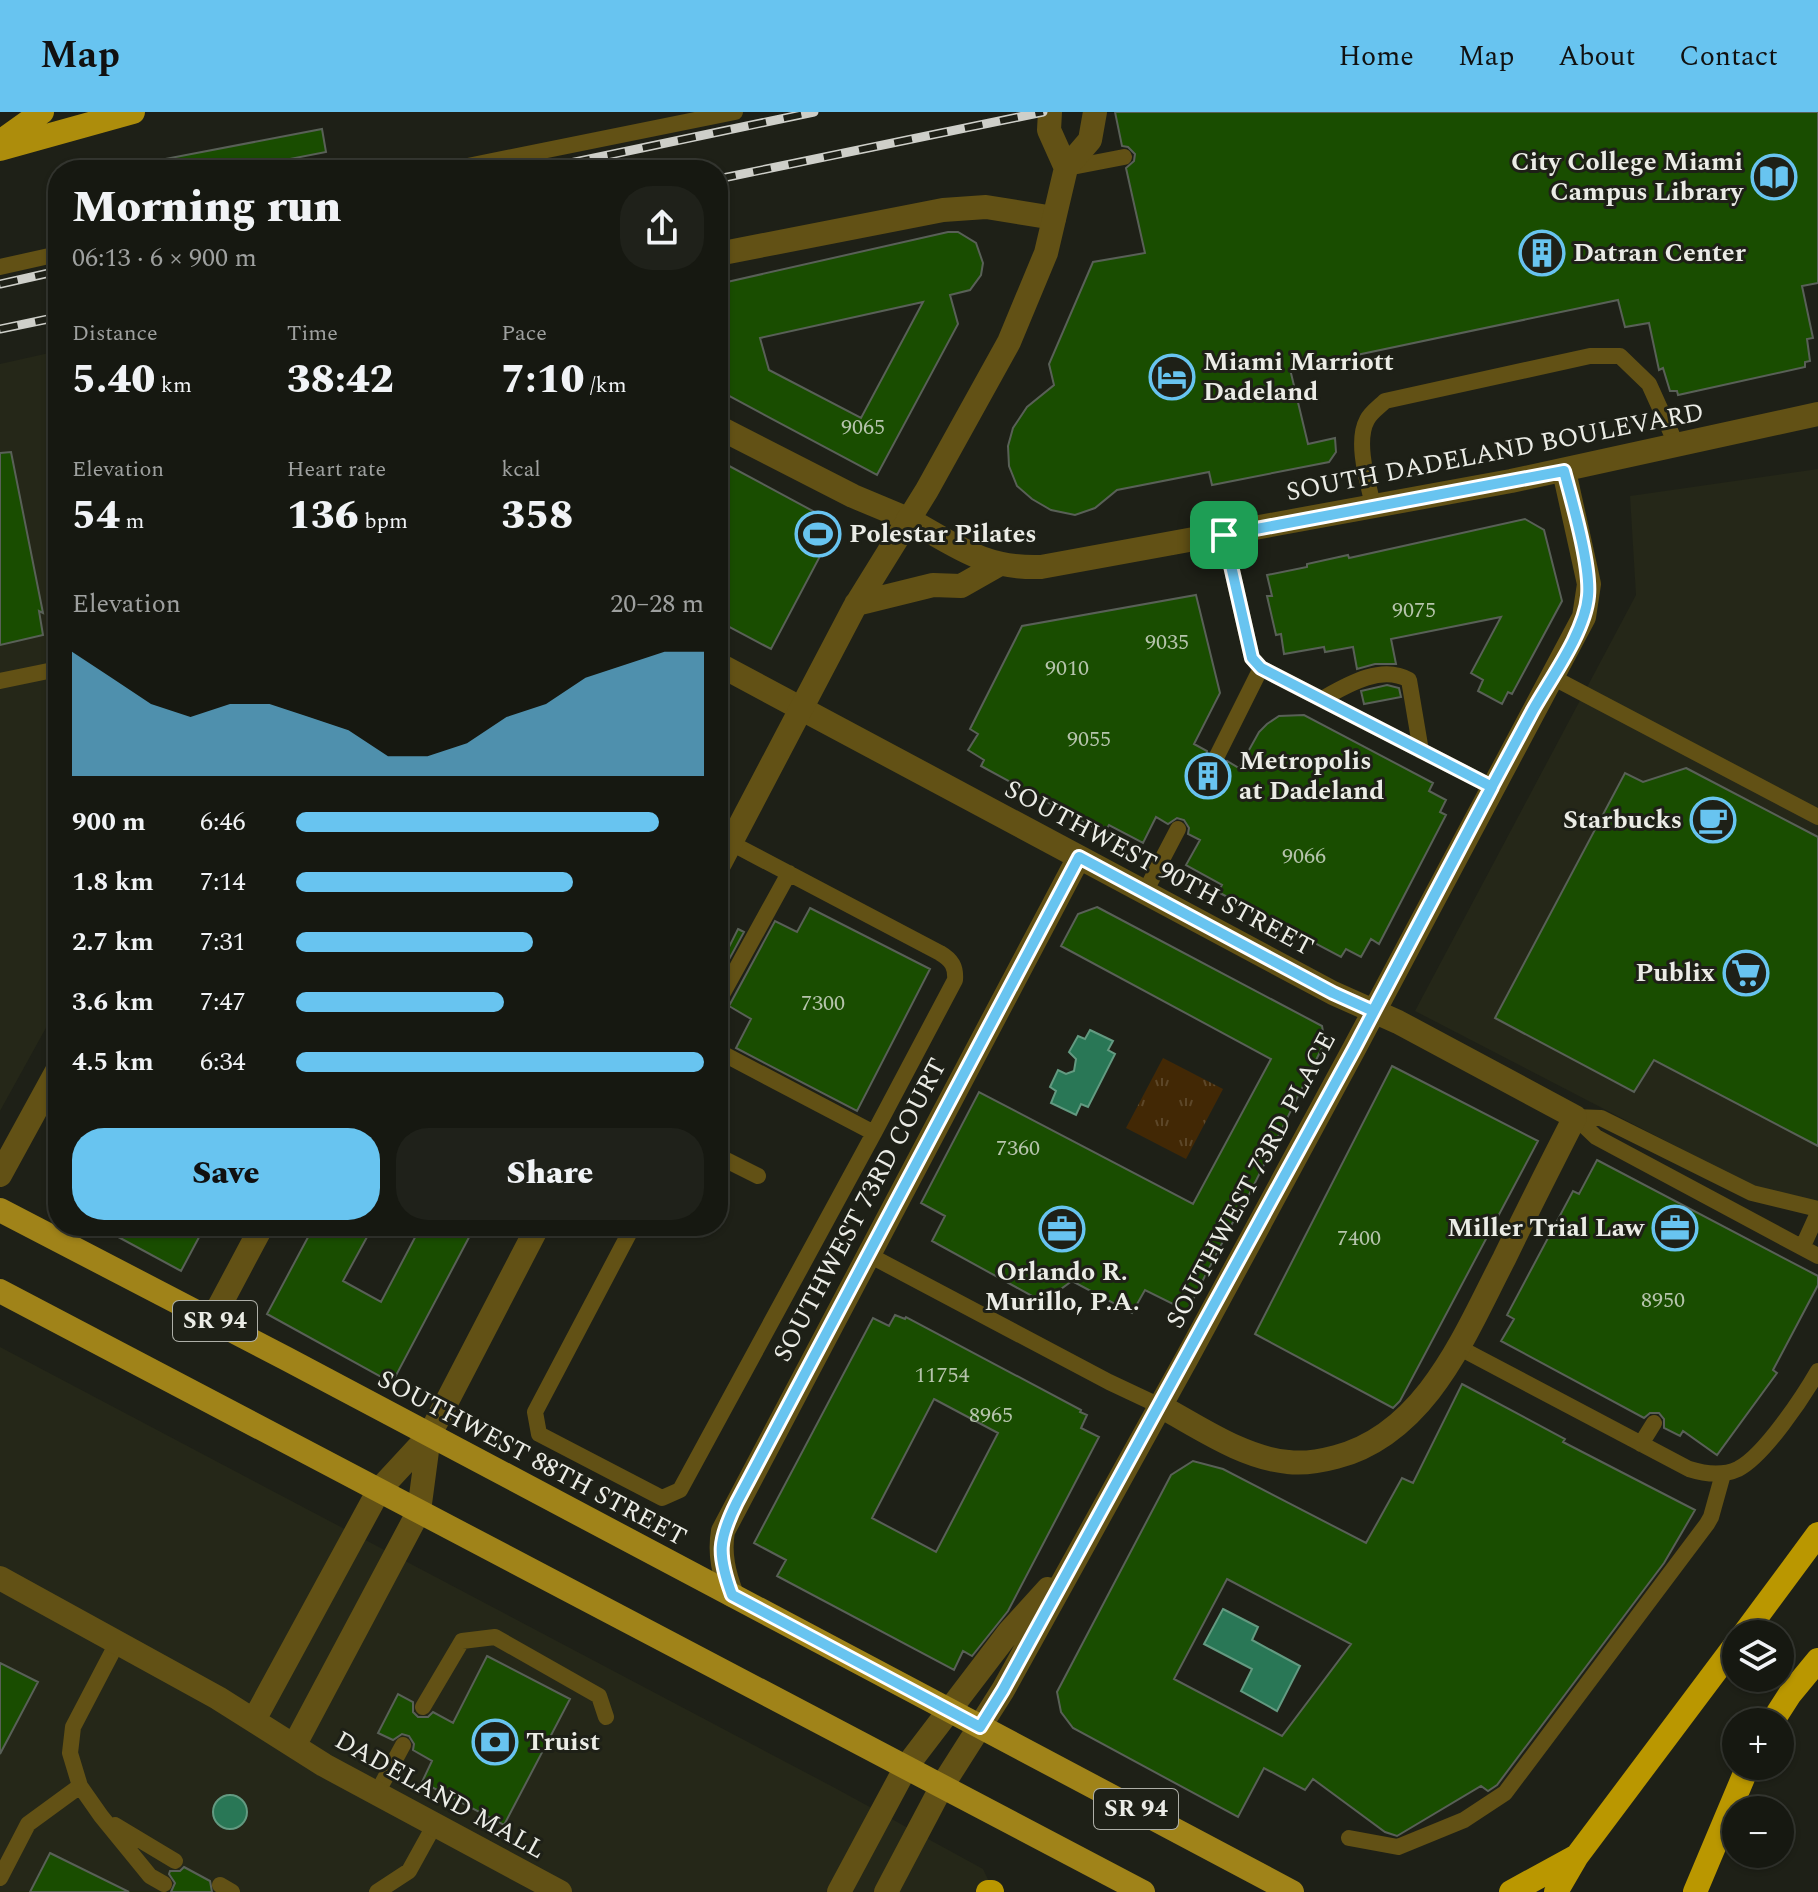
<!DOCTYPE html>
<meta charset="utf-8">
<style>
:root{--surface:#161811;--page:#1f211a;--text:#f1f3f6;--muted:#9ea09f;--line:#353731;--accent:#68c4f0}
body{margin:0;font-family:Spectral,serif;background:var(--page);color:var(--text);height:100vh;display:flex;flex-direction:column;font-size:30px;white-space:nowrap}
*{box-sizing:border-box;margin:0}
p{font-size:26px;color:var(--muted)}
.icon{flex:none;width:44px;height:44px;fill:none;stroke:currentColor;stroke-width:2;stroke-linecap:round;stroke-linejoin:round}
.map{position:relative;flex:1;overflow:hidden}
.panel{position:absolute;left:48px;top:48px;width:680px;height:1076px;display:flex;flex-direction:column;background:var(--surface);border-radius:32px;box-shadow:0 2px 6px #0004,0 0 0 2px var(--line)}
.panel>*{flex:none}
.controls{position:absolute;left:1722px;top:1508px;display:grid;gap:16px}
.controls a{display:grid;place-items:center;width:72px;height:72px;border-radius:50%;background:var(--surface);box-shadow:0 2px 6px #0004,0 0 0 2px var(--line);font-size:40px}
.pin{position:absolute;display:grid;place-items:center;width:68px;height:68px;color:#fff;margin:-34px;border-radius:16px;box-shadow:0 4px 12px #0006}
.round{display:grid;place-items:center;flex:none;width:84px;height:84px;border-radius:32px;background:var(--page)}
.overview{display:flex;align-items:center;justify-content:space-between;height:136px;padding:0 24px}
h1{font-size:44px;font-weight:800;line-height:60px}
.stats{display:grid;grid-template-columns:repeat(3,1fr);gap:12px;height:136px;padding:8px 24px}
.stats div{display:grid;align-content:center}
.stats b{font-size:40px;font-weight:800}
.stats small{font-size:22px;font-weight:400}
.stats p{font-size:22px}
.chart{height:224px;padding:16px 24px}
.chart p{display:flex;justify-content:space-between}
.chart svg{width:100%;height:144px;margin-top:8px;fill:var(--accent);opacity:.7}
.action{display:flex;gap:16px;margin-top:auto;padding:16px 24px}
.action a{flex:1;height:92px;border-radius:32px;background:var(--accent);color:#111;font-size:32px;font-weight:800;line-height:92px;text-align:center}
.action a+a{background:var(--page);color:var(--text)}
ul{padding:0 24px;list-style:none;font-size:26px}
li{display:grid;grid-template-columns:128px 96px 1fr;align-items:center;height:60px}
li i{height:20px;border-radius:10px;background:var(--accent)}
header{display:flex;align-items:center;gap:48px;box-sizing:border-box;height:112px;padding:0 40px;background:var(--accent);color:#111}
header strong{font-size:38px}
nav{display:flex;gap:44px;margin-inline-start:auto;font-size:28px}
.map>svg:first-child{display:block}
</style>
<header>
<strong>Map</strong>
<nav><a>Home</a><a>Map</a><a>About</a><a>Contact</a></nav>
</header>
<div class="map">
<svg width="1818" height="1780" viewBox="0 0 1818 1780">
<defs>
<pattern id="grass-tufts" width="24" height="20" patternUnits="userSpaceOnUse" patternTransform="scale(2)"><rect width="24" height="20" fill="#422805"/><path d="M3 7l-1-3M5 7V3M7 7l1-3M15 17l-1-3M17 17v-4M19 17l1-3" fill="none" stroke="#5d4729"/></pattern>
</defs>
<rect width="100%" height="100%" fill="#1e2017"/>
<path fill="#252718" d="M58 239V894L0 999V252Z
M1818 357V1108L1415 899 1636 483 1630 384Z
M0 1235 835 1676 983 1757 994 1780H0Z"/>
<path fill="url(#grass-tufts)" d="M1163 946 1223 977 1186 1047 1126 1016Z"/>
<path fill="#297756" stroke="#639a81" stroke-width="2" d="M1090 918 1113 929 1108 938 1115 942 1088 995 1081 992 1076 1003 1051 991 1056 979 1050 975 1058 958 1066 962 1074 959 1076 947 1069 940 1078 924 1085 927Z
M1223 1497 1258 1515 1252 1528 1300 1554 1277 1599 1241 1579 1252 1557 1204 1532Z
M213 1700a17 17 0 1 1 34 0a17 17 0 1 1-34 0Z"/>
<path fill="#194d00" stroke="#596057" stroke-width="2" fill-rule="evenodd" d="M1115 0H1818V171L1802 174 1813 226 1807 227 1810 249 1805 250V255L1678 283 1677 279H1670L1663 256 1659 258 1649 211 1625 215 1618 188 1290 257 1308 332 1335 326 1336 340 1329 350 1212 373 1209 360 1117 378 1095 396 1075 403 1051 398 1032 387 1017 374 1009 354 1008 334 1013 316 1027 295 1054 273 1049 252 1093 150 1145 141 1126 56 1134 49 1135 42 1128 35 1122 34Z
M322 17 326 40 233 58H166L165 47Z
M948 120H958L976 131 983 151 981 163 970 178 950 183 958 212 877 363 718 278V172ZM923 190 861 306 769 258 760 226Z
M11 340 43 501 39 499 43 523 0 533V341Z
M718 348 837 412 771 537 718 509Z
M1525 407 1544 418 1562 489 1512 582 1508 580 1502 592 1478 579 1483 568 1471 561 1501 505 1391 527 1396 552H1375L1357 557 1353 535 1325 540 1324 535 1284 542 1281 522 1276 523 1267 484H1272L1267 463 1307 455V452L1348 443 1349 446Z
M1196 483 1220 581 1194 632 1207 639 1206 645 1211 653 1218 655 1227 649 1239 656 1259 620 1267 612 1279 604 1304 603 1433 671 1429 679 1446 688 1440 700 1446 703 1379 832 1371 827 1361 845 1346 837 1341 845 1218 780 1222 773 1186 753 1200 728 1188 722 1189 716 1184 708 1177 706 1168 712 1156 705 1143 731 1109 713 1104 721 981 654 984 648 968 638 978 622 970 617 1022 514Z
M1387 573 1399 576 1401 585 1364 592 1361 579Z
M1686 656 1818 725V1034L1654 948 1634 980 1495 906 1625 661 1643 670Z
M1097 795 1322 914 1325 930 1237 1107 1235 1106 1187 1199 1145 1178 1132 1201 1072 1169 1043 1190 932 1129 945 1104 921 1091 979 980 1193 1092 1271 947 1061 834 1078 802Z
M810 796 930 857 857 999 736 936 751 907 729 894 775 809 797 820Z
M738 817 744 820 720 864 718 857Z
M1392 954 1538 1029 1400 1289 1393 1296 1255 1222Z
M1597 1048 1818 1164V1173L1773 1258 1777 1261 1717 1343 1683 1319 1680 1324 1664 1316V1307L1659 1301H1650L1644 1306 1501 1229 1514 1207 1507 1203 1573 1079 1579 1082Z
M98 1114H205L181 1159Z
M314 1114H373L343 1169 381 1190 421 1114H475L392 1271 267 1202Z
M895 1203 905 1207 906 1205 1081 1298 1080 1300 1087 1303 1081 1316 1099 1325 1008 1499 972 1544 963 1539 954 1558 777 1464 786 1448 754 1431 873 1206 889 1214ZM934 1287 998 1321 936 1440 872 1406Z
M1462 1272 1565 1327 1563 1330 1695 1398 1664 1451 1497 1673 1488 1679 1481 1674 1397 1724 1385 1720 1313 1667 1305 1678 1264 1656 1238 1705 1073 1616 1061 1600 1057 1580 1171 1363 1193 1349 1223 1357 1366 1431 1402 1366 1413 1371ZM1227 1467 1351 1532 1282 1624 1174 1567Z
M487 1544 570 1587 504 1713 422 1670 432 1649 413 1638 414 1632 409 1624 402 1622 393 1628 378 1621 398 1582 413 1590V1600L418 1605H428L433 1600 453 1611Z
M0 1551 38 1570 0 1642Z
M50 1741 129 1780H30Z
M184 1755 210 1769 212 1780H171L175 1771 169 1762 170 1759H180Z"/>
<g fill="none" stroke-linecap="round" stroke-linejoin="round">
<path stroke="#625115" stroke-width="16" d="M1067 56 1124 45
M448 58 735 0
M0 155 58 142
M1373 393C1368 371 1355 330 1367 308 1370 301 1380 294 1385 289L1590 244H1620L1649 272 1677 334
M1224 423 1252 546 1261 556 1492 675
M1552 565 1818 705
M0 569 58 557
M1322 587C1347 573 1381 552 1409 568L1421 639
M1217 644 1261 556
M1145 780 1178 717
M718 890 789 761
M718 939 874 1021 955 868C956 855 952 848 940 841L731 731
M1575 1005 1596 1025 1818 1144
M1575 1005 1601 1006 1752 1081 1818 1097
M718 1044 758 1064
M633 1114 535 1300 539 1322 662 1386 680 1378 874 1021
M1803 1134 1818 1101
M869 1143 1109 1270 1160 1294
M1458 1235 1689 1357C1705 1362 1723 1364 1738 1357 1764 1344 1803 1285 1818 1259
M1641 1332 1654 1311
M117 1531 73 1615 70 1641 80 1674 101 1704 150 1764 164 1772
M423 1595 462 1529 495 1525 599 1584 606 1605
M377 1681 403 1633
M115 1713 175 1749
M1349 1726 1398 1735 1464 1708 1505 1681 1707 1412 1711 1405 1723 1362
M0 1766 28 1712 80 1674
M220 1773 232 1780
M377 1780 409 1759 435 1712"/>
<path stroke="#625115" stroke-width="24" d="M718 142 943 98 986 95 1054 106
M718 315 853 384 908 407
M718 552 1333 881 1398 910 1575 1005C1551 1052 1527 1099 1504 1147 1465 1222 1427 1321 1336 1345 1321 1349 1304 1352 1288 1350 1243 1346 1199 1315 1160 1294
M0 1063 58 957
M212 1208 262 1114
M0 1466 218 1586 324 1653 560 1780
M732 1483C724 1462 719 1442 723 1419L1079 745
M254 1608 379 1378
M294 1634 419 1399
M839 1780 906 1655 1009 1520 1048 1477
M886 1780 942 1674 1003 1578 1188 1244 1354 937 1584 505 1589 472 1564 359"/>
<path stroke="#625115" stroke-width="24" d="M1050 0 1049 18 1066 56
M908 407C957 434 983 457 1041 455L1511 369 1818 302
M856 492 933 473 961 474 998 453
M718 755 854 496 927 378 1009 230 1046 141 1066 56 1090 28 1095 0
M379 1378 429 1324 538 1114
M419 1399 429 1324"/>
<path stroke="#a08319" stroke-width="24" d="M0 1098 287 1247 1292 1780
M0 1179 1143 1780"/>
<path stroke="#ad8d0c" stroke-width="24" d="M0 30 42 0
M0 37 133 0"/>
<path stroke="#ba9700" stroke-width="24" d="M1744 1522 1818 1422
M1772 1610 1790 1582 1818 1548
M988 1780H992
M1511 1780 1575 1745
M1556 1780 1577 1744 1736 1532
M1695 1780 1748 1654"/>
<g stroke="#cecfc9" stroke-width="9">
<path id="rail" d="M537 58 814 0
M718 67 1043 0
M0 172 58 159
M0 217 58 205"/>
</g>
<use href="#rail" stroke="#1e2017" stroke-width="6" stroke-dasharray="18" stroke-linecap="butt"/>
</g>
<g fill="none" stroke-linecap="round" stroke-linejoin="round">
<g stroke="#fff" stroke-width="16">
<path id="route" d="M1224 423 1252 546 1261 556 1492 675 1354 937 1003 1578 980 1615 732 1483C717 1442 718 1428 737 1390L1079 745 1333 881 1373 899C1426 798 1479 698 1533 598 1551 566 1585 520 1588 484 1591 454 1572 389 1564 359L1224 423"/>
</g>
<use href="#route" stroke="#68c4f0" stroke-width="10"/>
</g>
<defs>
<g id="library-ring" transform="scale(2.3)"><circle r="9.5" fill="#1e2017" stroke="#68c4f0" stroke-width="1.5"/><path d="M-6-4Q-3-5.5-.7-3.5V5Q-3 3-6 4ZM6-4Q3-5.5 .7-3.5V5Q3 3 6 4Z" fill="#68c4f0"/></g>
<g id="building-ring" transform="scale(2.3)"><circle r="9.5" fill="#1e2017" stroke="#68c4f0" stroke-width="1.5"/><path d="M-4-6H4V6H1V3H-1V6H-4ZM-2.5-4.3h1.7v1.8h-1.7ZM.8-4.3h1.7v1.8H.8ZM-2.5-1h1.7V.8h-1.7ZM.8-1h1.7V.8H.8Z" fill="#68c4f0"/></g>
<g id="hotel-ring" transform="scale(2.3)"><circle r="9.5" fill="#1e2017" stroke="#68c4f0" stroke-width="1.5"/><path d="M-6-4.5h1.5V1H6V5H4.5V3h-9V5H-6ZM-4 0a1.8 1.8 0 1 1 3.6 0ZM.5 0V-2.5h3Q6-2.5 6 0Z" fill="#68c4f0"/></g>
<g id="stadium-ring" transform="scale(2.3)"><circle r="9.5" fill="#1e2017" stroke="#68c4f0" stroke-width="1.5"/><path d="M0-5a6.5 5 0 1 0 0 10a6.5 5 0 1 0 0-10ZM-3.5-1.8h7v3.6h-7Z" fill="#68c4f0"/></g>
<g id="cafe-ring" transform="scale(2.3)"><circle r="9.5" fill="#1e2017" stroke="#68c4f0" stroke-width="1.5"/><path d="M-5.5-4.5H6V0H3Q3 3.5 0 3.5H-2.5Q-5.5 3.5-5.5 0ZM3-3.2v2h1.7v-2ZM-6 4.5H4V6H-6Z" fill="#68c4f0"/></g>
<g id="supermarket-ring" transform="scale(2.3)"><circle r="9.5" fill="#1e2017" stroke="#68c4f0" stroke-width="1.5"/><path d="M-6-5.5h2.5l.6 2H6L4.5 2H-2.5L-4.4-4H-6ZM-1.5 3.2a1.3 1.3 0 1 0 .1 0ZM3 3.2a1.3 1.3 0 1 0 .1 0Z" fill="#68c4f0"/></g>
<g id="office-ring" transform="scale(2.3)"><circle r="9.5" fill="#1e2017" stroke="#68c4f0" stroke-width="1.5"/><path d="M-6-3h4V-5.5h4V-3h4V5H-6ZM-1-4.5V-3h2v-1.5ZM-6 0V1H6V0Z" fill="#68c4f0"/></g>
<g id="bank-ring" transform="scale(2.3)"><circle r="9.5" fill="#1e2017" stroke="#68c4f0" stroke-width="1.5"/><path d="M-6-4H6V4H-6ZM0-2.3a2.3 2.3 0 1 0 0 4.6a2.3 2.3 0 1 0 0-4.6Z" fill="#68c4f0"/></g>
</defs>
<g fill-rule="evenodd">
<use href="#library-ring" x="1774" y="65"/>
<use href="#building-ring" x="1542" y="141"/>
<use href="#hotel-ring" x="1172" y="265"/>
<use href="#stadium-ring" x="818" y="422"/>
<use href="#building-ring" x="1208" y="664"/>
<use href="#cafe-ring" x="1713" y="708"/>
<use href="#supermarket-ring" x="1746" y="861"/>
<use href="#office-ring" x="1675" y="1116"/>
<use href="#office-ring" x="1062" y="1117"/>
<use href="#bank-ring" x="495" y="1630"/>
</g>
<g text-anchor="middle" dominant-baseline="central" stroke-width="6" stroke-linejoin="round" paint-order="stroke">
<g font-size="22" fill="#b6c4ac">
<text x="863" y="315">9065</text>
<text x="1414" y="498">9075</text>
<text x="1167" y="530">9035</text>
<text x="1067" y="556">9010</text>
<text x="1089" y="627">9055</text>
<text x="1304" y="744">9066</text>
<text x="823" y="891">7300</text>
<text x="1018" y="1036">7360</text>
<text x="1359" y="1126">7400</text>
<text x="1663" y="1188">8950</text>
<text x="942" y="1263">11754</text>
<text x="991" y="1303">8965</text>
</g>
<g fill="#1e2017" stroke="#aeafa8" stroke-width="2">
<rect x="173" y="1189" width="84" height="40" rx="6"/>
<rect x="1094" y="1677" width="84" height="40" rx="6"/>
</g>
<g font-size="24" font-weight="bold" fill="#ebece6">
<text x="215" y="1209">SR 94</text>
<text x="1136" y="1697">SR 94</text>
</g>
<g font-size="26" font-weight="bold" fill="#ebece6" stroke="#1e2017" text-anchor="start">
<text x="1743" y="50" text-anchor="end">City College Miami<tspan x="1743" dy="30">Campus Library</tspan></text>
<text x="1573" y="141">Datran Center</text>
<text x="1203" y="250">Miami Marriott<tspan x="1203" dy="30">Dadeland</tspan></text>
<text x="849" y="422">Polestar Pilates</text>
<text x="1239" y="649">Metropolis<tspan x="1239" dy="30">at Dadeland</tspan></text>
<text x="1682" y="708" text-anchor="end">Starbucks</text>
<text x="1715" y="861" text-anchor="end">Publix</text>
<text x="1644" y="1116" text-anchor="end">Miller Trial Law</text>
<text x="1062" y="1160" text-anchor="middle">Orlando R.<tspan x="1062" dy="30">Murillo, P.A.</tspan></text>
<text x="526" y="1630">Truist</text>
</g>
<g font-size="26" fill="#ebece6" stroke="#1e2017">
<text transform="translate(1495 340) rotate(-11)">SOUTH DADELAND BOULEVARD</text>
<text transform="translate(1159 756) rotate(28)">SOUTHWEST 90TH STREET</text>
<text transform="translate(1251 1068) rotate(-62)">SOUTHWEST 73RD PLACE</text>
<text transform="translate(860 1098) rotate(-62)">SOUTHWEST 73RD COURT</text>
<text transform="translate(532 1346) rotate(28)">SOUTHWEST 88TH STREET</text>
<text transform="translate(440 1683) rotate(29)">DADELAND MALL</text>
</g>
</g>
</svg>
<div class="controls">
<a><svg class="icon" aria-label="layers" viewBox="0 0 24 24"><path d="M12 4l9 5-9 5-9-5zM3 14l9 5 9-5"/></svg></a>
<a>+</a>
<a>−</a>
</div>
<div class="pin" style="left:1224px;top:423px;background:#1e9e55"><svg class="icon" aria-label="arrive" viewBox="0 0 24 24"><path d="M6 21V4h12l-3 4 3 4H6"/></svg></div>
<section class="panel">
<div class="overview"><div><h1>Morning run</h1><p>06:13 · 6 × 900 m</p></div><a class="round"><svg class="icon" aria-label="share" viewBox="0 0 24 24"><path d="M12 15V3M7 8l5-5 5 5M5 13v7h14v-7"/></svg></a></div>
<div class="stats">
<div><p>Distance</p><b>5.40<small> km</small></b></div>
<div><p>Time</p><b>38:42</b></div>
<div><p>Pace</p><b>7:10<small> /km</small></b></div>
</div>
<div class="stats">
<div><p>Elevation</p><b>54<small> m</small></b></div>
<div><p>Heart rate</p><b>136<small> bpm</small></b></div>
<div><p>kcal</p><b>358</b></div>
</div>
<div class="chart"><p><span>Elevation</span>20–28 m</p>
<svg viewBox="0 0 160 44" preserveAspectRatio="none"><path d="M0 44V6L10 14L20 22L30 26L40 22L50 22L60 26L70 30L80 38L90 38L100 34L110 26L120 22L130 14L140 10L150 6L160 6V44z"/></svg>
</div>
<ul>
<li><b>900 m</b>6:46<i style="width:89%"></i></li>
<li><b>1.8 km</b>7:14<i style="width:68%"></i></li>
<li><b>2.7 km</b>7:31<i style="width:58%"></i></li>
<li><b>3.6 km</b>7:47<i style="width:51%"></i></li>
<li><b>4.5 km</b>6:34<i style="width:100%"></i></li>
</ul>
<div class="action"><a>Save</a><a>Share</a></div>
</section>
</div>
